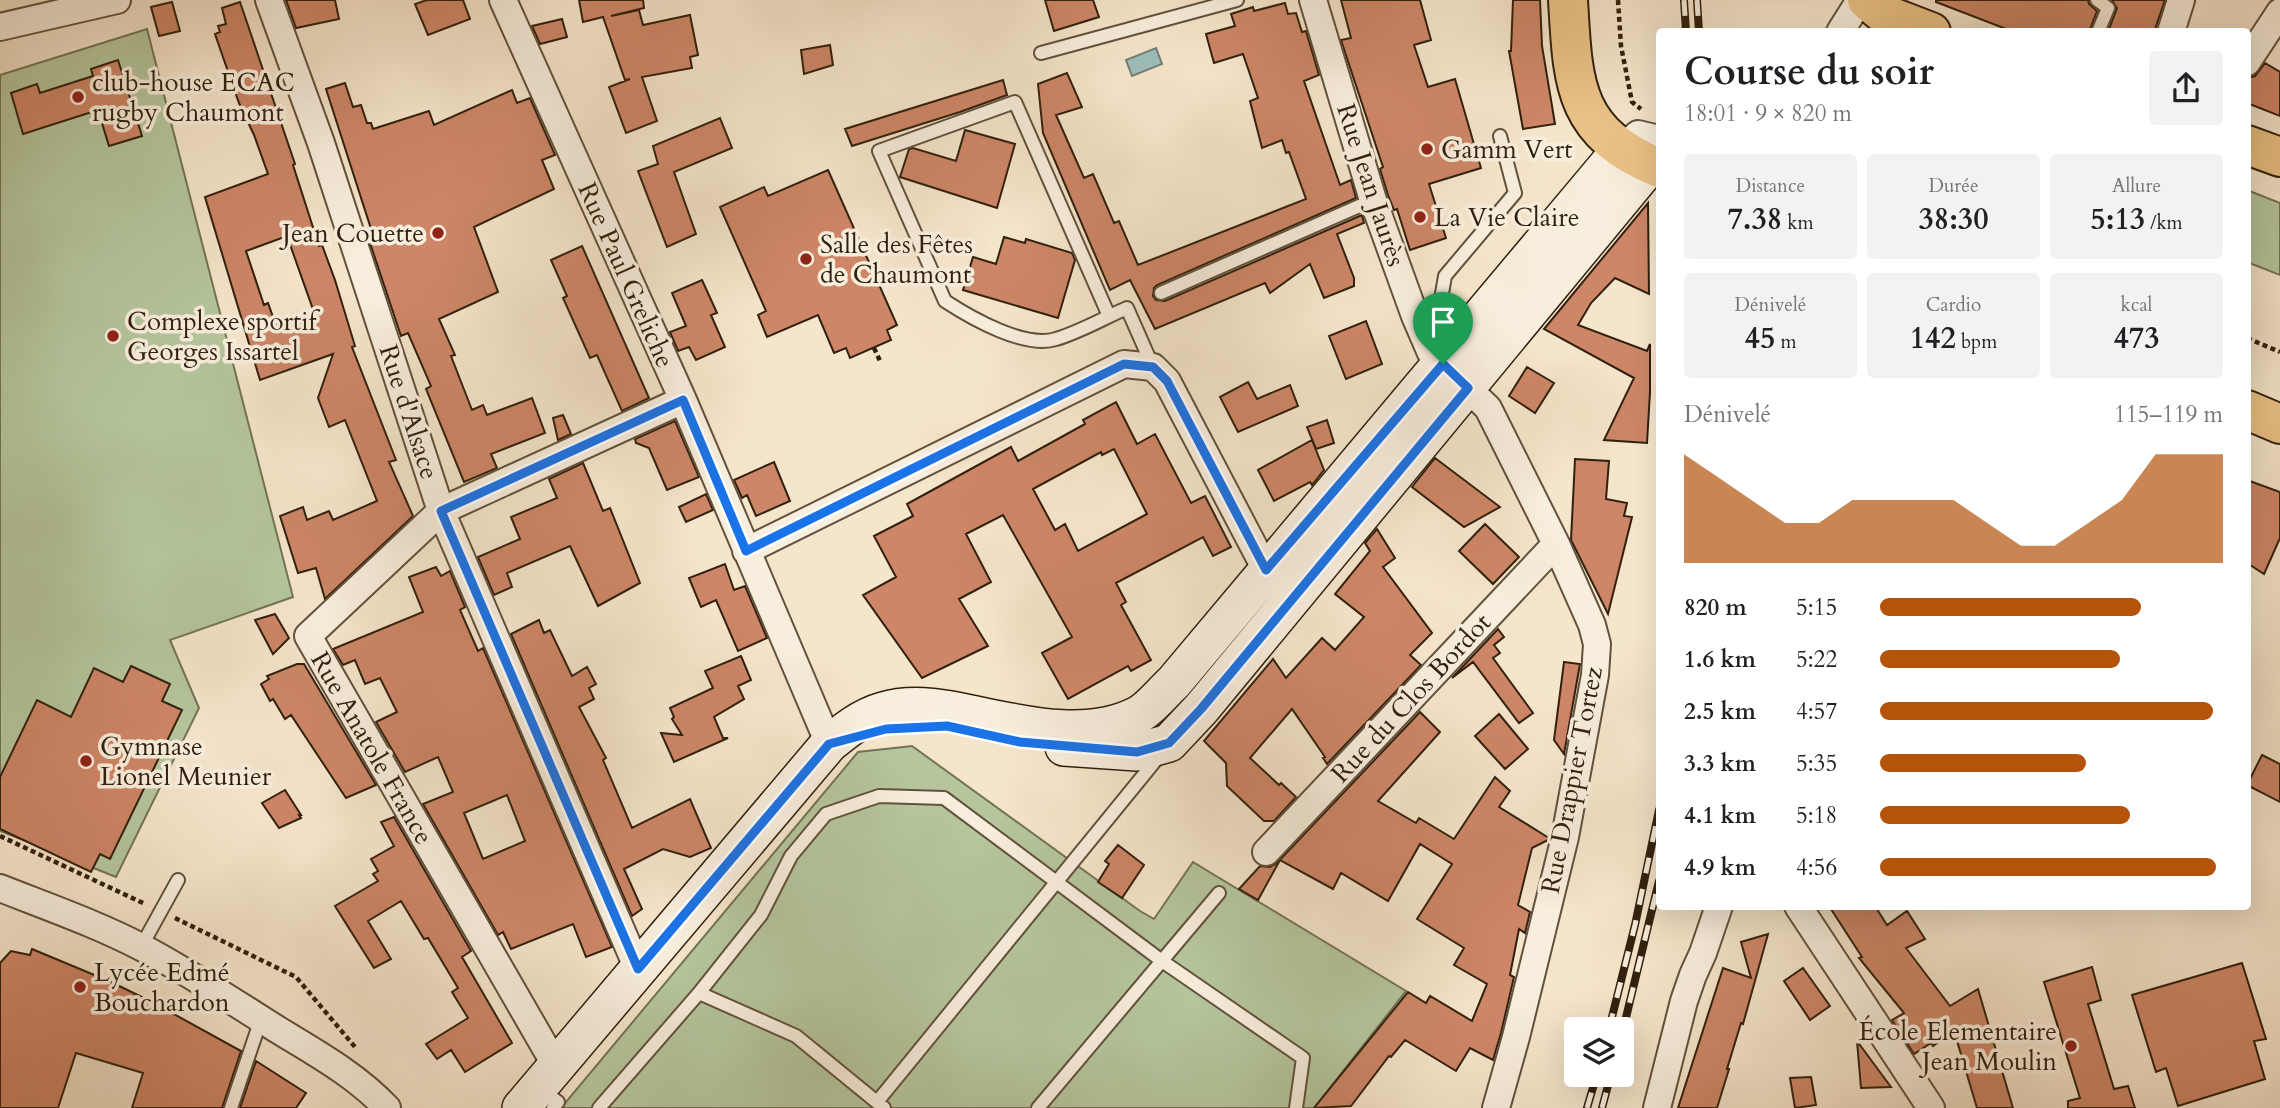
<!DOCTYPE html>
<html lang="fr">
<meta charset="utf-8">
<style>
:root{--surface:#fff;--page:#f2f2f2;--text:#202124;--muted:#757577;--accent:#b45309}
body{margin:0;font-family:Cardo,serif;background:var(--page);color:var(--text);height:100vh;display:flex;flex-direction:column;font-size:26px;white-space:nowrap}
*{box-sizing:border-box;margin:0}
p{font-size:23px;color:var(--muted)}
.icon{flex:none;width:38px;height:38px;fill:none;stroke:currentColor;stroke-width:2;stroke-linecap:round;stroke-linejoin:round}
.map{position:relative;flex:1;overflow:hidden}
.panel{position:absolute;left:1656px;top:28px;width:595px;height:882px;display:flex;flex-direction:column;background:var(--surface);border-radius:7px;box-shadow:0 7px 28px #0002}
.panel>*{flex:none}
.controls{position:absolute;left:1564px;top:1017px;display:grid;gap:14px}
.controls a{display:grid;place-items:center;width:70px;height:70px;border-radius:7px;background:var(--surface);box-shadow:0 7px 28px #0002;font-size:35px}
.pin{position:absolute;display:grid;place-items:center;width:60px;height:60px;color:#fff;margin:-72px -30px;border-radius:50% 50% 50% 0;rotate:-45deg;box-shadow:0 0 7px #0007}
.pin .icon{rotate:45deg}
.round{display:grid;place-items:center;flex:none;width:74px;height:74px;border-radius:7px;background:var(--page)}
.summary{display:flex;align-items:center;justify-content:space-between;height:119px;padding:0 28px}
h1{font-size:38px;font-weight:800;line-height:52px}
.figures{display:grid;grid-template-columns:repeat(3,1fr);gap:10px;height:119px;padding:7px 28px}
.figures div{display:grid;align-content:center;border-radius:7px;background:var(--page);text-align:center}
.figures b{font-size:30px;font-weight:800}
.figures small{font-size:19px;font-weight:400}
.figures p{font-size:19px}
.chart{height:196px;padding:14px 28px}
.chart p{display:flex;justify-content:space-between}
.chart svg{width:100%;height:126px;margin-top:7px;fill:var(--accent);opacity:.7}
ul{padding:0 28px;list-style:none;font-size:23px}
li{display:grid;grid-template-columns:112px 84px 1fr;align-items:center;height:52px}
li i{height:18px;border-radius:9px;background:var(--accent)}
.map>svg:first-child{display:block}
</style>
<div class="map">
<svg width="2280" height="1108" viewBox="0 0 2280 1108">
<rect width="100%" height="100%" fill="#f5e5cb"/>
<filter id="stains"><feTurbulence type="fractalNoise" baseFrequency=".00286" numOctaves="4"/><feColorMatrix values="0 0 0 0 .2 0 0 0 0 .09 0 0 0 0 .02 0 0 0 .5 -.17"/></filter>
<radialGradient id="worn" r=".72"><stop offset=".6" stop-color="#630" stop-opacity="0"/><stop offset="1" stop-color="#630" stop-opacity=".3"/></radialGradient>
<path fill="#b5c69d" stroke="#737355" stroke-width="2" d="M147 29 293 597 170 640 199 708 116 877 0 831V75Z
M2247 190 2280 203V275L2247 262Z
M912 746 1140 911 1154 919 1193 862 1406 991 1314 1108H561L858 752Z"/>
<path fill="#9dbebb" stroke="#727f75" stroke-width="2" d="M1156 48 1162 64 1132 76 1126 60Z"/>
<path fill="#cd8667" stroke="#31200d" stroke-width="2" fill-rule="evenodd" d="M286 0H335L339 19 296 28Z
M427 0H463L470 19 428 35 415 4Z
M579 0H643L644 8 611 16 639 10 643 25 690 15 698 55 690 57 692 68 642 77 657 121 626 133 609 87 630 79 625 80 603 17 583 22Z
M1045 0H1093L1099 17 1054 31Z
M1341 0H1420L1431 40 1414 45 1428 87 1455 79 1481 168 1429 184 1446 238 1410 250 1397 209 1394 210 1388 195 1380 169 1383 167 1341 40 1351 38Z
M1513 0H1540L1542 46 1555 124 1523 129 1509 51H1511Z
M1936 0H2088L2089 4 2097 11 2089 32H2014L1936 2Z
M2112 0H2165L2154 32H2108L2117 8Z
M172 2 180 31 159 36 151 7Z
M240 2 295 164 293 165 319 246 322 245 335 280 355 346 352 347 396 460 389 462 413 516 325 599 316 568 298 573 280 516 303 507 307 520 329 511 333 520 377 501 345 420 329 427 318 398 333 354 260 380 205 197 268 174 254 135 239 103 215 34 220 32 218 26 226 24 222 8ZM287 236 316 318 278 331 268 303 264 305 246 251Z
M1285 3 1288 14 1296 13 1302 32 1306 31 1319 75 1304 81 1340 185 1351 180 1356 198 1157 285 1154 288 1153 296 1156 300 1165 301 1362 215 1364 223 1337 234 1354 278V286L1324 298 1310 264 1270 293 1265 283 1155 329 1130 280 1110 290 1043 133 1038 84 1067 73 1082 107 1056 115 1084 178 1093 174 1114 223 1119 221 1138 265 1306 199 1289 152 1286 153 1282 140 1262 148 1250 101 1258 98 1243 54 1214 63 1206 34 1235 26 1231 14 1253 7 1254 11Z
M562 19 567 37 540 44 532 26Z
M830 45 833 65 804 74 801 50Z
M118 60 142 136 109 146 98 110 23 134 11 93 37 84 40 93 93 76 91 69Z
M2265 63 2280 72V116L2247 103V78L2255 76Z
M1003 80 1007 95 960 112 852 146 845 129Z
M345 83 353 107 361 105 367 123H371L373 129 429 111 434 125 512 90 517 103 530 98 555 155 542 160 554 189 474 227 498 292 439 319 455 355 451 356 472 410 483 405 487 415 532 398 545 433 491 454 497 468 464 482 426 389 431 386 408 333 401 336 367 234 372 232 326 89Z
M720 118 732 148 674 172 696 234 667 247 638 171 658 164 653 146Z
M965 130 1015 144 997 208 900 177 909 149 913 148 956 161Z
M828 170 897 325 887 330 891 340 850 358 846 348 834 353 818 315 767 337 758 315 766 311 720 207 764 187 768 196Z
M1648 203 1649 294 1615 278 1591 303 1578 325 1647 351 1650 344V392L1647 443 1604 440 1634 378 1544 329Z
M1004 237 1025 243 1026 239 1072 253 1075 260 1058 318 963 290 973 257 996 264Z
M582 246 649 398 622 411 597 355 590 358 563 298 567 296 551 260Z
M702 280 717 313 711 315 725 347 696 360 689 347 678 351 670 332 686 326 672 293Z
M1366 321 1382 364 1346 379 1329 336Z
M1527 367 1554 383 1535 413 1509 396Z
M1248 382 1257 399 1290 385 1298 406 1238 432 1220 397Z
M1116 402 1137 444 1155 434 1191 503 1205 496 1231 547 1213 556 1203 537 1116 583 1126 602 1121 605 1151 660 1131 671 1128 666 1068 699 1042 653 1072 637 1003 515 966 534 991 582 959 599 988 646 922 678 863 595 896 577 874 536 913 516 907 504 1011 447 1018 461 1085 424 1083 420ZM1114 449 1147 514 1078 551 1065 524 1055 530 1033 489 1101 452 1102 455Z
M563 415 571 434 558 440 553 418Z
M1327 420 1334 443 1316 449 1307 427Z
M675 421 699 477 667 490 649 448 636 443 635 439Z
M1312 440 1324 470 1312 485 1310 482 1274 501 1258 470Z
M1435 458 1500 507 1464 527 1412 487Z
M1575 459 1609 461 1606 499 1627 503 1624 516 1632 517 1608 614 1571 540Z
M774 462 790 501 756 516 747 495 742 498 734 480Z
M583 463 603 511 610 508 640 583 598 606 570 546 507 573 512 587 494 595 478 557 520 539 511 517 557 498 549 479Z
M2247 480 2280 492V538L2264 574 2247 563Z
M706 494 713 510 686 522 679 507Z
M1485 524 1519 557 1493 584 1459 551Z
M1377 529 1395 558 1383 567 1432 633 1410 655 1421 665 1327 764 1323 758 1325 757 1292 709 1250 758 1279 785 1281 783 1296 797 1274 821H1264L1227 786 1226 763 1204 741 1273 659 1286 678 1322 638 1335 650 1364 617 1335 594 1370 551 1365 543Z
M725 564 734 590 745 586 767 638 738 651 716 600 701 607 689 578Z
M436 567 441 576 450 571 465 607 460 610 478 651 483 648 612 947 586 957 573 924 511 949 503 932 498 935 423 804 453 792 438 757 405 772 376 722 397 712 380 678 365 684 355 660 343 665 333 649 423 612 409 577ZM507 795 525 841 483 859 464 813Z
M275 614 289 638 273 654 255 620Z
M539 620 544 633 550 630 572 676 587 667 596 684 589 688 594 699 579 707 606 758 603 760 632 828 690 799 711 848 690 857 663 849 624 869 642 909 632 916 511 634Z
M1498 629 1504 637 1494 645 1500 653 1493 658 1533 713 1519 723 1473 662 1452 678Z
M741 656 751 680 738 686 744 699 714 717 723 738H728L674 762 661 733 682 735 672 719 674 717 670 708 713 688 705 671Z
M1564 662 1580 664 1564 754 1554 740Z
M297 664H304L376 785 346 798 291 715 285 719 273 699 270 701 261 684 269 679 267 676Z
M131 666 170 684 162 701 182 710 110 859 100 854 91 872 0 829V777L37 700 71 717 94 668 123 682Z
M1420 712 1440 732 1378 801 1416 823 1419 818 1454 839 1495 777 1510 791 1499 807 1549 838 1548 840 1532 848 1518 905 1530 912 1525 933 1519 929 1510 975 1514 977 1501 1033 1493 1060 1470 1048 1456 1071 1405 1040 1391 1057 1389 1056 1351 1106 1314 1108 1408 992 1426 1003 1430 996 1472 1021 1487 984 1454 965 1464 948 1417 919 1452 864 1420 844 1388 901 1341 873 1333 889 1280 860 1258 900 1239 889 1260 866 1270 867 1277 863Z
M1499 714 1528 749 1505 769 1475 736Z
M2262 755 2280 764V802L2247 785Z
M285 790 301 815H299L301 818 279 828 262 803Z
M394 817 471 951 462 957 512 1043 465 1072 451 1050 437 1059 426 1044 468 1018 452 992 458 988 428 938 424 939 401 901 368 921 391 959 374 968 335 906 378 881 373 874 378 871 371 859 394 846 381 822Z
M1118 845 1144 865 1122 898 1098 882 1109 864 1105 861Z
M1829 906H1875L1887 925 1907 911 1925 939 1906 948 1950 1006 1978 989 2013 1108H1977L1954 1031 1933 1046 1931 1043 1914 1054 1892 1020 1904 1013 1859 958 1862 957Z
M1768 934 1743 1024 1741 1023 1727 1069H1729L1717 1108H1678L1723 968 1751 978 1741 942Z
M32 949 111 982 152 1002 241 1051 222 1108H132L143 1073 76 1053 58 1108H0V963L11 951 30 955Z
M2242 963 2266 1039 2254 1041 2265 1079 2178 1106 2166 1068 2156 1072 2132 995Z
M2092 967 2101 1000 2088 1004 2114 1089 2128 1086 2135 1108H2068V1101L2080 1098 2044 982Z
M1803 968 1830 1006 1810 1020 1784 981Z
M1857 1041 1891 1087 1861 1088Z
M256 1061 306 1093 296 1108H240Z
M1811 1077 1816 1105 1795 1108 1790 1078Z"/>
<g fill="none" stroke-linecap="round" stroke-linejoin="round">
<g stroke="#62513c" stroke-width="16">
<path id="lane" d="M2097 0 2108 8 2098 32
M1041 53 1237 0
M1161 293 1373 200
M1109 316 1015 102 879 151 945 301C971 318 1025 349 1056 339 1080 332 1104 318 1127 308L1153 367
M1415 316 1430 311 1441 299 1445 276 1515 193 1500 136
M141 947 178 880
M699 993 796 1036 884 1108
M541 1090 558 1102 553 1108
M877 1102 1160 755
M231 1108 261 1019
M599 1108 699 993 761 915 791 856 826 814 879 796 944 798 1162 961 1303 1058 1296 1108
M1038 1108 1219 893"/>
</g>
<g stroke="#62513c" stroke-width="30">
<path id="street" d="M269 0 321 143 441 511 638 969
M503 0 683 400 829 744
M1313 0 1373 200 1415 316 1431 353 1488 408 1556 544 1592 625 1597 644 1595 675 1565 837 1516 1037 1496 1108
M0 27 117 0
M1840 32 1860 0
M2171 32 2181 0
M2247 62 2280 12
M1622 148 1638 134 1659 139
M746 551 1124 364 1153 367 1167 381 1274 585
M1266 852 1556 544
M0 888C48 907 97 924 143 948 188 972 231 1000 275 1028 314 1052 355 1074 387 1108
M1798 906 1931 1108
M556 1066 308 636 441 511 683 400
M1657 1108 1684 1001 1693 975 1703 953 1719 906"/>
</g>
<g stroke="#31200d" stroke-width="40">
<path id="secondary" d="M1064 747 1137 752 1169 743 1201 709 1651 164
M521 1108 829 744C846 730 862 717 883 711 916 701 953 710 985 717 1033 727 1092 739 1138 715 1151 708 1163 692 1174 682L1622 148"/>
</g>
<g stroke="#31200d" stroke-width="42">
<path id="primary" d="M1568 0C1573 83 1572 132 1659 168
M1867 0 1884 14 1931 32
M2247 145 2280 157
M2247 410 2280 424"/>
</g>
<path stroke="#31200d" stroke-width="4.5" stroke-dasharray="5 3.5" stroke-linecap="butt" d="M1618 0 1621 46 1632 102 1641 109
M2247 338 2280 352
M874 348 881 363
M0 836 145 904
M175 918 296 977 355 1047"/>
<use href="#lane" stroke="#f8eedd" stroke-width="12"/>
<use href="#street" stroke="#f8eedd" stroke-width="26"/>
<use href="#secondary" stroke="#f8eedd" stroke-width="37"/>
<use href="#primary" stroke="#eac286" stroke-width="38"/>
<g stroke="#31200d" stroke-width="8">
<path id="rail" d="M1684 0 1686 32
M1697 0 1699 32
M1609 1029 1635 925 1659 810
M1622 1034 1659 881
M1587 1108 1597 1074
M1602 1108 1611 1074"/>
</g>
<use href="#rail" stroke="#f8eedd" stroke-width="5" stroke-dasharray="16" stroke-linecap="butt"/>
</g>
<g fill="none" stroke-linecap="round" stroke-linejoin="round">
<g stroke="#fff" stroke-width="14">
<path id="route" d="M1124 364 1153 367 1167 381 1266 570 1443 364 1468 388 1201 709 1169 743 1137 752 1020 742 947 726 886 729 829 744 638 969 441 511 683 400 746 551Z"/>
</g>
<use href="#route" stroke="#1a73e8" stroke-width="9"/>
</g>
<g fill="#8f2418" stroke="#f8eedd" stroke-width="2.5">
<circle cx="78" cy="97" r="7"/>
<circle cx="1427" cy="149" r="7"/>
<circle cx="1420" cy="217" r="7"/>
<circle cx="438" cy="233" r="7"/>
<circle cx="806" cy="259" r="7"/>
<circle cx="113" cy="336" r="7"/>
<circle cx="86" cy="761" r="7"/>
<circle cx="80" cy="987" r="7"/>
<circle cx="2071" cy="1046" r="7"/>
</g>
<g text-anchor="middle" dominant-baseline="central" stroke-width="7" stroke-linejoin="round" paint-order="stroke">
<g font-size="26" fill="#31200d" stroke="#f8eedd" text-anchor="start">
<text x="92" y="82">club-house ECAC<tspan x="92" dy="30">rugby Chaumont</tspan></text>
<text x="1441" y="149">Gamm Vert</text>
<text x="1434" y="217">La Vie Claire</text>
<text x="424" y="233" text-anchor="end">Jean Couette</text>
<text x="820" y="244">Salle des Fêtes<tspan x="820" dy="30">de Chaumont</tspan></text>
<text x="127" y="321">Complexe sportif<tspan x="127" dy="30">Georges Issartel</tspan></text>
<text x="100" y="746">Gymnase<tspan x="100" dy="30">Lionel Meunier</tspan></text>
<text x="94" y="972">Lycée Edmé<tspan x="94" dy="30">Bouchardon</tspan></text>
<text x="2057" y="1031" text-anchor="end">École Elementaire<tspan x="2057" dy="30">Jean Moulin</tspan></text>
</g>
<g font-size="26" fill="#31200d" stroke="#f8eedd">
<text transform="translate(1371 185) rotate(72)">Rue Jean Jaurès</text>
<text transform="translate(626 275) rotate(66)">Rue Paul Greliche</text>
<text transform="translate(409 412) rotate(72)">Rue d'Alsace</text>
<text transform="translate(1411 698) rotate(-47)">Rue du Clos Bordot</text>
<text transform="translate(372 748) rotate(60)">Rue Anatole France</text>
<text transform="translate(1572 780) rotate(-79)">Rue Drappier Tortez</text>
</g>
</g>
<rect width="100%" height="100%" filter="url(#stains)"/>
<rect width="100%" height="100%" fill="url(#worn)"/>
</svg>
<div class="controls">
<a><svg class="icon" aria-label="layers" viewBox="0 0 24 24"><path d="M12 4l9 5-9 5-9-5zM3 14l9 5 9-5"/></svg></a>
</div>
<div class="pin" style="left:1443px;top:364px;background:#1e9e55"><svg class="icon" aria-label="arrive" viewBox="0 0 24 24"><path d="M6 21V4h12l-3 4 3 4H6"/></svg></div>
<section class="panel">
<div class="summary"><div><h1>Course du soir</h1><p>18:01 · 9 × 820 m</p></div><a class="round"><svg class="icon" aria-label="share" viewBox="0 0 24 24"><path d="M12 15V3M7 8l5-5 5 5M5 13v7h14v-7"/></svg></a></div>
<div class="figures">
<div><p>Distance</p><b>7.38<small> km</small></b></div>
<div><p>Durée</p><b>38:30</b></div>
<div><p>Allure</p><b>5:13<small> /km</small></b></div>
</div>
<div class="figures">
<div><p>Dénivelé</p><b>45<small> m</small></b></div>
<div><p>Cardio</p><b>142<small> bpm</small></b></div>
<div><p>kcal</p><b>473</b></div>
</div>
<div class="chart"><p><span>Dénivelé</span>115–119 m</p>
<svg viewBox="0 0 160 44" preserveAspectRatio="none"><path d="M0 44V6L10 14L20 22L30 30L40 30L50 22L60 22L70 22L80 22L90 30L100 38L110 38L120 30L130 22L140 6L150 6L160 6V44z"/></svg>
</div>
<ul>
<li><b>820 m</b>5:15<i style="width:76%"></i></li>
<li><b>1.6 km</b>5:22<i style="width:70%"></i></li>
<li><b>2.5 km</b>4:57<i style="width:97%"></i></li>
<li><b>3.3 km</b>5:35<i style="width:60%"></i></li>
<li><b>4.1 km</b>5:18<i style="width:73%"></i></li>
<li><b>4.9 km</b>4:56<i style="width:98%"></i></li>
</ul>
</section>
</div>
